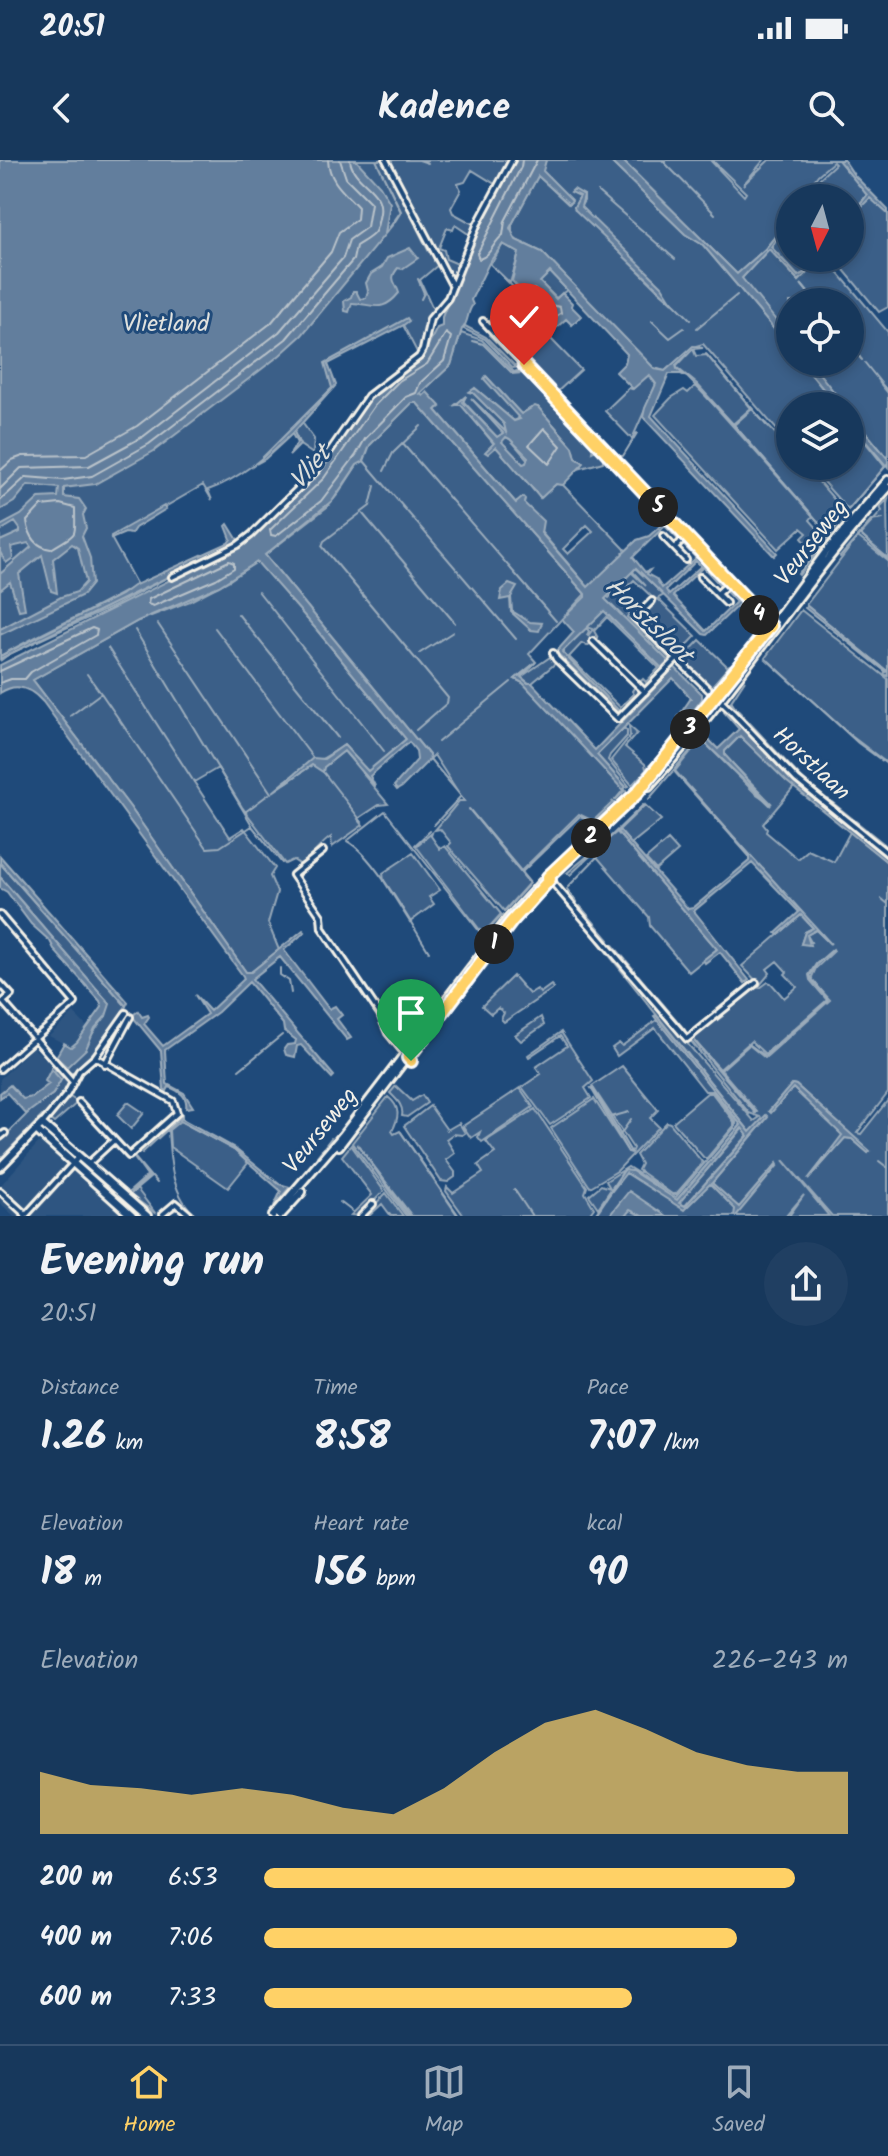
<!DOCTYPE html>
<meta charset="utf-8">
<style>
:root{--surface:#17385c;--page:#203f62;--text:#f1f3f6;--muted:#9eacbb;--line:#365272;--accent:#ffd166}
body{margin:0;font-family:Kalam,sans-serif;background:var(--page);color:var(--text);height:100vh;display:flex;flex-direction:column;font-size:30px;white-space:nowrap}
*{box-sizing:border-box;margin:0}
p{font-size:26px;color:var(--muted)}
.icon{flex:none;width:44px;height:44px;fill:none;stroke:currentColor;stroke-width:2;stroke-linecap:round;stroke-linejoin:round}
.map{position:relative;height:1056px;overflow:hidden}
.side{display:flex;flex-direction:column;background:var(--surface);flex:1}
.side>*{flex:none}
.needle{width:52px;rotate:186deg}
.fabs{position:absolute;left:776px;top:24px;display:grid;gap:16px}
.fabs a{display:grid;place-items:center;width:88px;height:88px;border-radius:50%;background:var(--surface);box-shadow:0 4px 12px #0003,0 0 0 2px var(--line);font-size:40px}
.pin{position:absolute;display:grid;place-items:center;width:68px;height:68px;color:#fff;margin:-82px -34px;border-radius:50% 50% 50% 0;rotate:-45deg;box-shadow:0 0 8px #0007}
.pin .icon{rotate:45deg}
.km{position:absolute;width:40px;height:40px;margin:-20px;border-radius:50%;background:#222;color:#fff;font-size:22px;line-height:40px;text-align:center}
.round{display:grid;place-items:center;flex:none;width:84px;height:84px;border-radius:42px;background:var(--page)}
.head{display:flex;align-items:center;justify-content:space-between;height:136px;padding:0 40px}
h1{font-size:44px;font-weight:700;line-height:60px}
.figures{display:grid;grid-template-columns:repeat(3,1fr);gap:12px;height:136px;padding:8px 40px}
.figures div{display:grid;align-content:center}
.figures b{font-size:40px;font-weight:700}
.figures small{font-size:22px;font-weight:400}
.figures p{font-size:22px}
.chart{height:224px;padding:16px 40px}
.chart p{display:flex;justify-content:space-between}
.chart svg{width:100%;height:144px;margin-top:8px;fill:var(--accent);opacity:.7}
ul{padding:0 40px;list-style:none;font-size:26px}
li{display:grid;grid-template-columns:128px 96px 1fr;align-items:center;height:60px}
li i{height:20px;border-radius:10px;background:var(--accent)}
.status{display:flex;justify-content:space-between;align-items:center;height:56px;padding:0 40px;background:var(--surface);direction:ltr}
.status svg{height:22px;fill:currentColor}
header{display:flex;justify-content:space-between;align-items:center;height:104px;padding:0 40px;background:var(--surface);font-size:36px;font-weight:700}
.dock{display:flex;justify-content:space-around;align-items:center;height:112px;border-top:2px solid var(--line);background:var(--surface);font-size:22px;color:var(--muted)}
.dock a{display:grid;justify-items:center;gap:4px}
.dock .active{color:var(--accent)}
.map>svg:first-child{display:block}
</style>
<div class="status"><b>20:51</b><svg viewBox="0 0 49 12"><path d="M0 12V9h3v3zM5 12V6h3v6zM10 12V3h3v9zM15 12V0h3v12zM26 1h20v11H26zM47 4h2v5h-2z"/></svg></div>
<header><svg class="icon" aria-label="back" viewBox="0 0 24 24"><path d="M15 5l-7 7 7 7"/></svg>Kadence<svg class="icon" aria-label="search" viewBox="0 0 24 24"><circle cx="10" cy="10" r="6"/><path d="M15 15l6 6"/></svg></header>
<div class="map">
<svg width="888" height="1056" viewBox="0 0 888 1056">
<rect width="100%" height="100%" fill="#1f4a7a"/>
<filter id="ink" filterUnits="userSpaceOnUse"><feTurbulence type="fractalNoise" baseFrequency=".0125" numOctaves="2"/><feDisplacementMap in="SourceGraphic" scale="16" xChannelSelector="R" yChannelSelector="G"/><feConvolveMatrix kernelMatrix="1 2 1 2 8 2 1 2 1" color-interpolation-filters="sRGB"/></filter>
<g filter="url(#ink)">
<path fill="#2d5581" d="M74 853 88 868 77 882 71 887 49 876Z
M33 887 52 906 45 920 49 924 32 937 23 940 10 925 0 933V919Z
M40 981 124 1056H14L0 1043V1026Z"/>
<path fill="#3a5f88" stroke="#97a8b8" stroke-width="2" fill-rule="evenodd" d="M0 0H385L435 99 434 101 438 105 420 120 434 151 427 157 424 184 419 196 402 163 326 204 334 224 333 228 301 261 314 279 313 294 300 285 293 271C268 294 240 319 208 330L212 340 203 325 111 378 137 425C93 450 45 471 0 496Z
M388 0H508L495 24 472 10 465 22 458 24 461 30 451 48 453 53 475 65 470 75 455 65 453 70 447 68 439 88 444 90 446 99 458 104 451 118Z
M546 0H609L685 74 703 85 790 188V202H801L837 246H790V285L703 184 693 187 665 211 651 207 542 92 516 80 512 74V64L538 16 568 44 571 42 542 11ZM571 31 584 35V41L580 47 671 140 657 129 574 47 580 36Z
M622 0H710L744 36 746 33 712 0H764L743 25 769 0H840L867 35 850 55V38H806L820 18 835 4 833 2 818 15 801 38H790L789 59 765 89 737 114Z
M870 37 888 54V147L879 152 834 98H850V58Z
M790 61V98H826L888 172V231L879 222 888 233V299L850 253V246H845L810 202H850V186L862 200 850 184V142H816L801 124 815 142H790V178L742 121V118L769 89 799 121 810 110 798 116 771 87Z
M503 84 519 93 510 123 489 103 493 101Z
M550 112 567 130 556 138 540 122Z
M513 140 529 154 525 159 511 155 495 168 489 162Z
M465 166 486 177 515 206 517 203 489 175 491 172 521 207 513 208 485 179 462 168Z
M461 173 482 180 514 212 524 208 520 212 512 214 522 213 593 286 592 292 596 290 603 296V302L578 309 580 302 576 298 573 287 538 247 531 248 521 254 486 216 520 258 514 261 475 228 473 232 504 263 506 271 499 268 504 273 497 277 463 241 466 236 456 245 461 244 494 284 486 293 496 286 540 338 556 324 563 325 624 388 626 391 592 426 588 427 541 372 539 359 523 343H516L436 250 440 247 420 234 451 205ZM587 365 593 371 568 394 563 389Z
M550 178 581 210 557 232 527 201Z
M693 189 696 196 707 195 751 248 733 264 697 224 676 207Z
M649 214 656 225 632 279 605 251 629 228 632 229Z
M696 225 813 356 810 360 825 377 819 385 846 354 828 373 734 265 752 249 790 289V306H805L847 354 821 388H817L819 390 799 415 798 414 818 390 816 388 813 391 802 378 807 373 801 368 778 389 655 255 671 238 684 230 688 233Z
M411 243H417L585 434 529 494 536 502 515 519 523 523 621 627 623 630 615 640 625 630 627 632 615 644 612 641 614 645 591 665 587 666 593 661 579 654 521 711 469 649 529 723 504 751 448 686 451 683 440 669 435 670 459 641H464L434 595 430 599 429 595 265 395 327 347 339 333 370 285Z
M850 263 885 307 848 350 809 306H850Z
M506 277 510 279 529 301 523 305 501 282Z
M888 339 887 344 888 398 860 375 882 351 880 347Z
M858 377 888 401V516L884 514 886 510 806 445Z
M257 401 316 469 406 579 368 612 344 585C325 599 304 607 285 621L286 623 312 605 324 607 344 591 388 644 379 645 358 659 363 665 332 687 331 677C321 683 312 697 301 705L293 700 285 704 242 647 218 608 194 622 230 677 244 668 275 708 270 716 277 732 268 763 279 790 251 812H246L130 647 33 520 138 461 190 441 230 420Z
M635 408 664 435 655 440 634 420 619 435 625 441 622 446 629 453 627 457 672 501 670 503 605 439 606 436 609 438 617 429 607 435 631 412 646 426 633 412Z
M170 416 114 446 9 494 0 501 8 494Z
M658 439 696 476 677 496 640 460 648 453 645 450Z
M604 450 664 510 655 519 652 516 646 522 647 527 638 524 643 519 646 522 659 508 607 457 594 471 598 478 587 486 582 483 569 497 620 547 634 534 632 531 636 525 641 534 637 537 634 535 626 543 628 546 617 554 555 493 616 551H619L562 492 586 468 589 471 587 475 588 476 593 469 587 467Z
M801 450 888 519V604L850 575 765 498Z
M700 480 727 506 730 505 710 528 681 500Z
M553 495 557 502 532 523H529L521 517Z
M666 512 669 516 624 562 622 560Z
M745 520 731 541 735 548 806 625 888 688V692L798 619 728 546Z
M629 566 637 573 625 587 645 604 646 609 661 594 632 625 611 600 630 576Z
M624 568 627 571V576L610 595 608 600 629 626 626 627 597 595Z
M740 576 794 627 763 664 767 669 766 672 798 699 808 690 834 702 850 672 888 703V933L857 973 861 974 888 940V1056H832L783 1000 829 1056H789L804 1035 786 1056H736L738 1052 735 1056H595L624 1012 632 1014 684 1048 710 1023 727 1039 712 1023 768 957 751 973 580 759 754 961 760 957 749 953 690 880 711 861H716L723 856V852L754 827 760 828 768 822 771 823 784 838 797 827 785 814 787 812 777 801 767 809 770 813 760 825 742 806 801 755 813 768 805 772 801 784 811 782 807 775 816 770 830 784 675 611 701 579 755 633 772 644 724 595V592ZM833 789 834 791 816 808 811 819 830 840 765 898 749 885 721 910 757 952 755 953 694 881 720 909 751 881 765 894 827 840 810 820 809 815 816 804ZM792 924 796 925 869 991 868 993 852 979 845 978 808 1019 843 975 793 928 771 952 769 951Z
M645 645 661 660 631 684 619 670Z
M617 672 717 789 689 812 650 766 649 757 598 698 595 692 604 683 570 715 567 713Z
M432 673 431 676 440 689 445 686 501 754 483 774 416 686Z
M668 680 678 691 656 710 646 699Z
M413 693 440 730 429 737 434 744 410 762 384 721 383 713Z
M0 703 126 846 102 884 72 913 67 912 55 899 67 907 106 856 107 841 0 717Z
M513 816 529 834 537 829 540 833 551 825 554 828 504 862 501 859 504 853 498 848 491 854 482 846Z
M541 857 544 865 521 881 515 875Z
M657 860 741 965 676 1041 632 1012 624 1010 598 1048 589 1035 601 1025 610 1028 606 1021 628 1007 676 1037 736 966V962L712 931H705L655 868 617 896 612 888 619 883 622 886Z
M561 872 593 921 585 928 591 938 550 965 522 927 541 914 536 907 567 886 560 876 529 897 528 895Z
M52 906 68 923 64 933 45 956H42L0 999V981L32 949 53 934 61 920 51 909Z
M622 906 658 950 650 958 659 967 617 1011 590 1027 551 968 594 939 628 992 631 993 633 988 592 926Z
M396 926 412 941 422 935 427 943 407 957 402 956C404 946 397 940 390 933Z
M520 928 533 947 482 982 478 977 480 972 471 978 463 966Z
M707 933H712L734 962V966L707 998H704L673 962Z
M68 936 78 942 54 963 49 959Z
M388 937C401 947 399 958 392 971L394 974 400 971 458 1056H412L357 984 408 1056H406L352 983Z
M128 942 144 953 131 969 117 955Z
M430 946 447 970 459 963 465 973 462 975 453 974 446 979 455 993 446 1000 455 1012V1017L448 1022 441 1021 404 966Z
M535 949 587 1027 585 1033 594 1048 588 1056H464L446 1031 447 1027 453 1033 483 1013 478 1005 495 993 486 981Z
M180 961 234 990 248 1003 228 1028 170 987 169 970Z
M667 962 670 963 703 1003 676 1034H672L638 1010 641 1004 636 995Z
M743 968 748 975 685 1046 679 1042Z
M351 985 384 1031 359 1056 351 1055 372 1035 342 996Z
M134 998 149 1017 131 1033 137 1029 156 1054 128 1033 147 1016Z
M79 1003H83L144 1056H134L79 1006Z
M386 1033 403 1056H391L382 1044 369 1056H364Z"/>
<path fill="#627e9d" stroke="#9cacbb" stroke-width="2" fill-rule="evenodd" d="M0 0H356L380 26 390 43 385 74 401 51 376 0 401 52 394 63 302 175 280 195 154 291 95 324 64 328V337L79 339 86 349 83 355 86 368 82 376 90 398 92 424 83 435 0 475V469L61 437 77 432 86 422 78 388 72 384 53 399 57 433 51 431 42 395 19 414 25 449 19 450 10 422 0 430V414L31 387 28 383 11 387 13 398 6 403 0 392V381L20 372V369L15 362 0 371V366L21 355 39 338 58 337 59 328 28 325 14 342 0 350Z
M516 0H546L543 11 572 40 569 44 538 16 510 68 516 80 542 92 655 209 665 211 693 186 703 188 693 189 676 205 677 209 687 217 681 214H669L651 256 777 393 774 396 643 257 645 248 656 224 649 215 633 229 616 212 625 203 627 194 550 112 540 122 556 139 562 133 572 143 571 146 581 156 572 165 566 159 554 170 520 139 522 132 512 121 519 93 503 84 489 103 471 140 473 145C467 150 469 163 462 169L451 205 420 234 423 236 427 232 440 246 436 250 516 343 523 337 525 339 524 343 543 361 541 373 588 427 637 380 649 376 665 362 668 364 744 444H739L707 475 703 474 636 408 605 439 702 534V539L688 558 718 589 739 569 724 552 725 550 793 622 888 698V703L786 621 740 576 725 591V595L771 646 678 557 691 538 673 518 597 595 626 627 623 630 523 523 515 519 536 502 521 517 528 523H532L595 590 668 514 604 451 562 492 619 551H616L556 492 574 472 562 459 585 437V434L417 243H412L370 285 364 301 357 305 333 340 265 395 429 595 430 599 402 627 397 630 394 626 417 600 416 591 409 582 370 616 375 626 344 591 324 607 323 612 312 605 273 632 313 598 324 599 344 585 368 611 406 579 316 469 257 402 219 426 138 461 33 520 130 647 246 812H251L303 770 305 772 284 790 329 849 335 846 342 855 337 859 351 878 347 880 280 797 252 819 334 916 332 918 301 885 297 886 295 897 286 895 284 889 287 885 295 884 296 880 284 871 283 864 249 822 218 852 165 890 167 924 184 933 193 947 186 948C188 936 179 931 169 927L167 931 164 929 161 891 132 856 138 851 142 857 148 855 149 857 144 864 163 886 207 854 195 835 210 851 244 819 243 816 43 542C31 528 16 522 0 533V505L238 386 233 385 0 499V496L121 435 133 426 228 383 231 379 226 366 228 364 241 385 318 313 368 241 394 217 421 199 437 168 442 166V157L475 77ZM665 366 696 398 662 428 656 419 647 414 650 410 645 412 633 397ZM696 401 701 406 669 435 666 430ZM703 407 736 442 706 471 673 436Z
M609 0H622L737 114 765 89 790 58 771 87 798 116 810 110 799 121 769 89 742 118 790 178V188L703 85 685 74Z
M838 0H844L854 15 888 50V54L870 38 850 58 867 35Z
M574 29 584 35 581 47 662 126 673 143 575 50 574 47 580 36 571 32Z
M410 88 418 98 402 109 398 108C388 120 396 122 399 133 382 154 373 144 352 143L349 152 345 151 344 141 351 137 353 131H356L360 139 366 138 368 131 366 123 371 114 382 107 387 98Z
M407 158 409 161 402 166 328 204 336 225 294 272 300 285 289 296 297 283 292 274 265 299 256 304 332 228 325 203Z
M801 202H810L845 246H837Z
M486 216 521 254 535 246 538 247 573 287 576 298 584 303 563 325 556 324 541 338 496 287 488 294 485 292 494 283 461 245H455L466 236 463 242 497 277 503 273 471 238 506 272 504 264 473 233 469 232 475 228 514 261 520 259 484 219ZM506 277 510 279 528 297 526 303 523 304 502 282Z
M850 253 888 299V308L850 263Z
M164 346 166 349 135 368 131 374 125 373 111 379V376Z
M509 424 517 427 511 437 512 451 530 462 542 463 539 471 531 470 511 452 510 438 500 440 502 430Z
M807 446 887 511 886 512 805 448Z
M673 610 831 784 816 770 807 775 810 785 801 784 805 772 813 768 801 755 778 775 776 773 799 752 752 703 694 751 749 820 745 823 720 792 705 803 703 800 717 789 617 672 619 670 688 749 693 748 749 701V696Z
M0 696 128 842 126 846 0 703Z
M0 717 110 844 106 856 95 868 86 889 67 907 56 897 64 883 71 887 77 882 102 847 100 841 55 791 50 781 31 764 7 732 0 728Z
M656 855 750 972 766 955 768 957 712 1023 739 1047 777 1003 778 1005 736 1056H734L735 1049 710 1024 684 1050 626 1013 605 1040 624 1010 632 1011 677 1040 741 965 657 860 654 856ZM742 968 748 976 685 1046 679 1043Z
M51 909 61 920 53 934 26 954 7 933 0 938V933L10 925 23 939 32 937 49 924 45 921Z
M792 924 796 925 870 991 868 993 852 979 845 978 808 1020 842 975 793 928 771 953 769 951Z
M591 928H593L631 992H628Z
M182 952V959L233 987 279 1024 290 1027 274 1046 281 1031 234 990 180 961Z
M629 1031 666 1056H642L630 1050 625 1056H609Z"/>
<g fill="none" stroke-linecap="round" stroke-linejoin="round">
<path stroke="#bac3ca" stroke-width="2" d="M522 0 521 7 477 94 479 99C491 96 493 82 503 75L505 61 537 0
M534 129 551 145 560 147 561 153 555 157 547 155 530 137V131Z
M446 173 451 177 444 201 420 223 416 233 406 237 365 279 356 295 321 341 276 376 271 375 270 370 324 318 374 246 399 221 427 204Z
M544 268 561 286 549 304 529 285Z
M0 311 12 300 23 296 86 295 137 266 271 163 331 92 339 72 357 59 358 47C344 32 329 21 328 0
M0 329 21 308 89 306 144 276 279 172 343 98 349 80 367 67 371 43 346 18 340 0
M0 341 26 317 63 320 92 316 149 284 286 179 353 100 356 86C375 74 376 76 380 53 384 28 353 23 350 0
M60 344 75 348C75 380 79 371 51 389 36 387 29 375 27 361L41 346Z
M229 401 234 403V408L216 419 153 446 148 444 149 439Z
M0 511 92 468 97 470 96 475 31 512 25 519H11L0 523"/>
<path stroke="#9cacbb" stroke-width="2" d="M382 0 392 17
M419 0 428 3
M662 0 715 54
M598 32 675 99
M416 66 429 92
M494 108 518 132 488 162 510 184
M418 119 424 133 421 139
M802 125 816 142
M672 141 691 160
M652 161 670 178 684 168
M697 168 737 135
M473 181 483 184 512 213 522 211 534 223
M850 185 862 200
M515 189 525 200
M706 194 731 224
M526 201 557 234
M865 203 888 232
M687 217 734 265 829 374
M538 227 607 299
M736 229 766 265
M563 239 619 296H623L637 273
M402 283 556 461
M364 301 516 479
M610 302 627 320
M627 307 668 350
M384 311 393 293 421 266
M375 326 370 346 324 381 322 386 448 538 447 543 416 570
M635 327 643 335
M849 349 888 303
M363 354 455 463
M860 374 888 400
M820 386 845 355
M840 397 871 361 883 359
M799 414 817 390
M258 431 384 591
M238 454 338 578
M158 464 271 633
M215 468 313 598
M135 470 252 665
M108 488 194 622
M420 493 453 472
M769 501 858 583 888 605
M87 514 100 532
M731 543 807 624 824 637
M70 556 101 533 207 688 220 687 252 666 282 703
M438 582 511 522
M430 599 461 636 434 665
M324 613 362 662
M649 639 702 577
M828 639 888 687
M615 640 625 630
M469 649 530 723 504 752
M245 652 269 634
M608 679 643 645
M415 685 430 671
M521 713 580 656 592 662 611 644
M568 727 597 697 594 692 605 682
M567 729 577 743
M882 739 888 744
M580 746 609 780
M325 765 328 771
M318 769 325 777
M331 775 344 794
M329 785 343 805
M613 785 634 810
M429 792C411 764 374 695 347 681L385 651 483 776 502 755
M346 799 357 815
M280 808V815L289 821 291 833
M347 811 357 826
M638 815 649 828
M364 826 373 838
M360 831 369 844
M657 837 685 870
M381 850 392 865
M695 881 756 953
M239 910 282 875
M720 910 749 884 765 896 827 841V838L810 816 817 804 833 790
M611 957 629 952
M168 970C170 1000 171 1036 197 1056
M401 972 459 1056
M620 975 631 959
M359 986 410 1056
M142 993 180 958
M317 996 331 978
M879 1001 888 1008
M81 1004 139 1056
M152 1017 157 1023
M514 1029 532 1056
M132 1033 151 1017 135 998
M340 1042 353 1052
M169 1053 177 1049
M594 1056 606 1039"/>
<g stroke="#f4f1e8" stroke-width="10">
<path id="street" d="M386 0 452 125
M483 161 772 467
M663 376 686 400
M675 388 686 377
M172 417 238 385 251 375 316 311 368 236 419 197 423 190 430 159 448 138 477 65 512 0
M700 417 726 443
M717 434 729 423
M652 441 635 458 733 553 797 620 888 694
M593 481 645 532
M553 493 556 499 618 559 676 500
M323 691 293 715 321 756 322 768 380 854 388 873 411 901
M548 717 687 879 756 823
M0 755 75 843 0 909
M0 823 11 835 3 842 72 921
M105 904 130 857
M79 942 129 996 177 953 173 941 95 897
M42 964 67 934 79 911 95 897 126 853
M0 977 5 973
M88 1004 113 981
M0 1031 26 1055
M163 1054 176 1043 191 1056
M25 1056 79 997
M361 1056 373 1044"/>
</g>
<g stroke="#f4f1e8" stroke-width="12">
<path id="secondary" d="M649 626C735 532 802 422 888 328
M36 970 132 1056
M339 986 511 762 545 725
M0 1007 42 964 147 1056
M273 1056 342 976 508 759 541 723 637 633 771 466 825 393 888 320
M280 1056 302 1032"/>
</g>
<use href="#street" stroke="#1f4a7a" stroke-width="4"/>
<use href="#secondary" stroke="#1f4a7a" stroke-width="6"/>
</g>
</g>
<g fill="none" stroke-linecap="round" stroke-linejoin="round" filter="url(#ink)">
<g stroke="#fff" stroke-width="16">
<path id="route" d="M411 901 408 898 511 762 550 719 548 717 637 633 771 466 524 205"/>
</g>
<use href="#route" stroke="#ffd166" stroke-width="10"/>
</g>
<g text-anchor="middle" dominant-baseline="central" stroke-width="6" stroke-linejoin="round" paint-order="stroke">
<g font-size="24" fill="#e1e2de" stroke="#1f4a7a">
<text x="166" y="164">Vlietland</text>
</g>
<g font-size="24" fill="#f4f1e8" stroke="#1f4a7a">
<text transform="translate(812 383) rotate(-52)">Veurseweg</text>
<text transform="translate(811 604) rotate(43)">Horstlaan</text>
<text transform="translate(321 971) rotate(-51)">Veurseweg</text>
</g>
<g font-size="26" font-style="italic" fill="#dee0dd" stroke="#1f4a7a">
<text transform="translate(311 308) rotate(-49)">Vliet</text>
<text transform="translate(648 461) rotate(44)">Horstsloot</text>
</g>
</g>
</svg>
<div class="fabs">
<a><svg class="needle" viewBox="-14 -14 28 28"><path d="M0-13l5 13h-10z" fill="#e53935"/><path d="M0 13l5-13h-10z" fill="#9eacbb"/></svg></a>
<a><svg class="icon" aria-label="locate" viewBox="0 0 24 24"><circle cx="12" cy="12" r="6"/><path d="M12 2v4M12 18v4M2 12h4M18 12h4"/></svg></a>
<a><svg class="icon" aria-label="layers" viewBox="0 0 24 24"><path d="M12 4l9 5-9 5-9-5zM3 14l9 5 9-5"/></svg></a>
</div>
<div class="pin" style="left:411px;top:901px;background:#1e9e55"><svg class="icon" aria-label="arrive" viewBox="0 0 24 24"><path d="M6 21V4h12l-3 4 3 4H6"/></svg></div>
<div class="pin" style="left:524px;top:205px;background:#d93025"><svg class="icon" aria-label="check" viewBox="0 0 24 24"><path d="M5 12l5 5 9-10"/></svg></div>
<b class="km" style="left:494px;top:784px">1</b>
<b class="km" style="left:591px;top:678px">2</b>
<b class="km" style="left:690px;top:569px">3</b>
<b class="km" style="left:759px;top:455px">4</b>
<b class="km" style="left:658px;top:347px">5</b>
</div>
<section class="side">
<div class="head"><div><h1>Evening run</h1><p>20:51</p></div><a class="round"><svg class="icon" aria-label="share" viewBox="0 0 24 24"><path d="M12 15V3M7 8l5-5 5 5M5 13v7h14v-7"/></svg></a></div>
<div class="figures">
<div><p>Distance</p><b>1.26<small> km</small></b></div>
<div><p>Time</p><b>8:58</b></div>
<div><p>Pace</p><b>7:07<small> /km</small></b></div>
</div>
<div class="figures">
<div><p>Elevation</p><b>18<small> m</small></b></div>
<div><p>Heart rate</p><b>156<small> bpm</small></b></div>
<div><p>kcal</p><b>90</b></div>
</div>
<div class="chart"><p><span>Elevation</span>226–243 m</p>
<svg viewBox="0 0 160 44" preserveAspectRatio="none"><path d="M0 44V25L10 29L20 30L30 32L40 30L50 32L60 36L70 38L80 30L90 19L100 10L110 6L120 12L130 19L140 23L150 25L160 25V44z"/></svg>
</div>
<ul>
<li><b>200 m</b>6:53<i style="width:91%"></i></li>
<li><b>400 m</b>7:06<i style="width:81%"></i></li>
<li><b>600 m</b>7:33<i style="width:63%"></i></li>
</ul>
</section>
<nav class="dock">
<a class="active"><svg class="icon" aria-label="home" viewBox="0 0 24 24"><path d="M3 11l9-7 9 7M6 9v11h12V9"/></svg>Home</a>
<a><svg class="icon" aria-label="map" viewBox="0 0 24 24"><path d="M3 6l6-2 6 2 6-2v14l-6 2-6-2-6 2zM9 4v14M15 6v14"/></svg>Map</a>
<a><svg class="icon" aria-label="saved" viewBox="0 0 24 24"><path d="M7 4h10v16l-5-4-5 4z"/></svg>Saved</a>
</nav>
